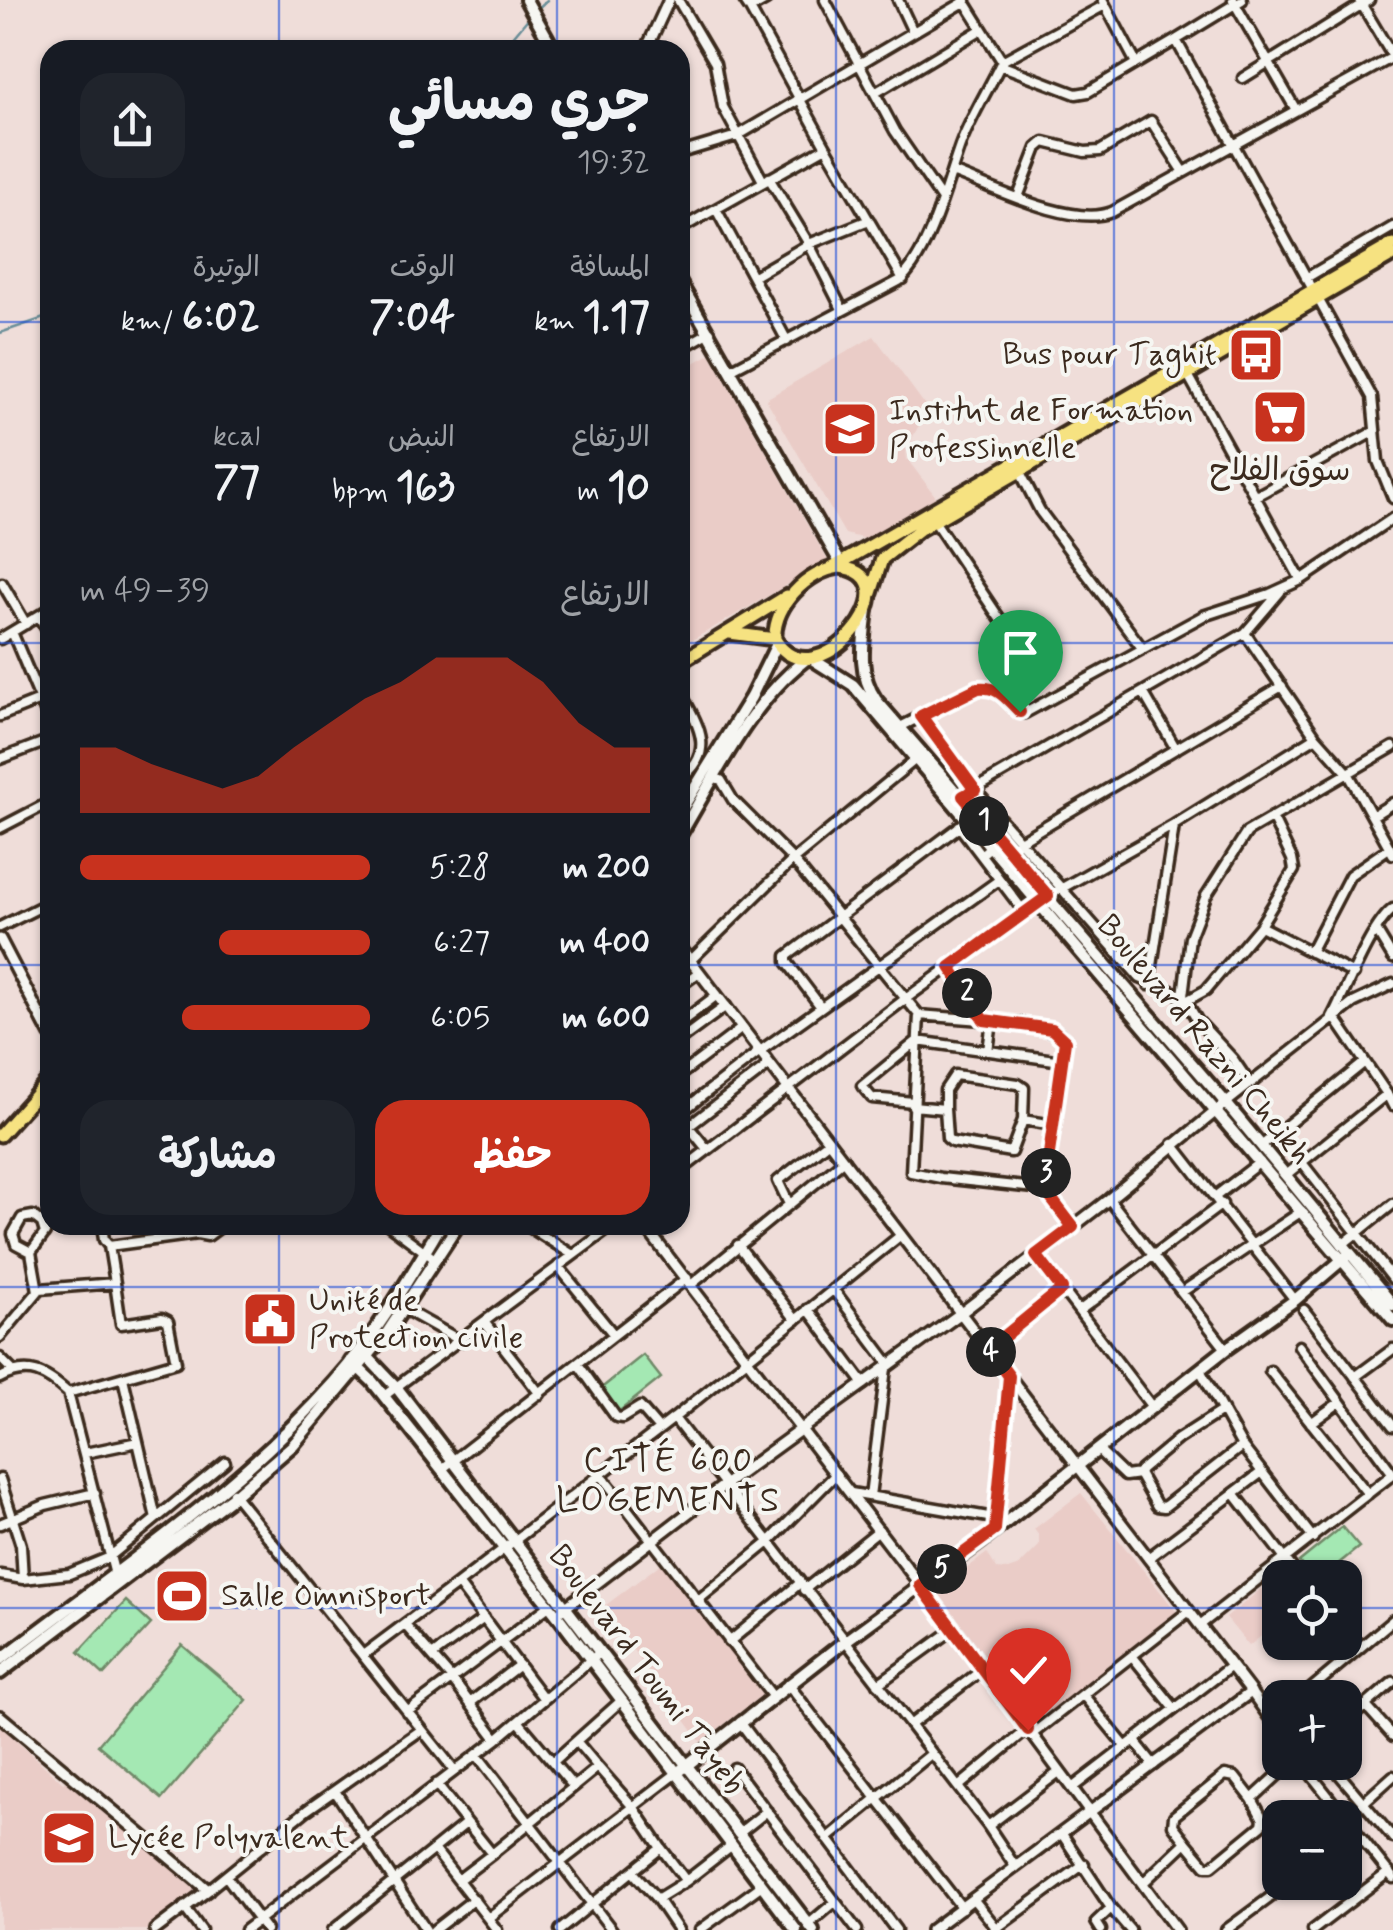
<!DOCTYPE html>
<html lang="ar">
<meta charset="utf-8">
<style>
:root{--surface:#171b24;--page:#20242c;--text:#f1f3f6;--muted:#9ea1a6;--accent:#c8321e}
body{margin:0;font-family:Mynerve,"Playpen Sans Arabic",sans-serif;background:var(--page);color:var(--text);direction:rtl;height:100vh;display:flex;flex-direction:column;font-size:38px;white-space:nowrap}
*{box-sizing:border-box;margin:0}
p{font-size:32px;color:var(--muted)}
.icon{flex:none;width:55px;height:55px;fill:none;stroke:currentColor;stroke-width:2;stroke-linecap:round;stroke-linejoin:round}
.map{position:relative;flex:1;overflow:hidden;direction:ltr}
.sheet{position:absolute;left:40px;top:40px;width:650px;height:1195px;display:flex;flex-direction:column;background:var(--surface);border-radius:30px;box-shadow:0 2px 8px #0004;direction:rtl}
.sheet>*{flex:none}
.fabs{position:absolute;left:1262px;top:1560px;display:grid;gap:20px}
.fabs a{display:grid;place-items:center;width:100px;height:100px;border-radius:20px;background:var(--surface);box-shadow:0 2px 8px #0004;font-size:50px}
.pin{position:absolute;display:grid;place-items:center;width:85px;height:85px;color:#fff;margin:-102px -42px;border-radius:50% 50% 50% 0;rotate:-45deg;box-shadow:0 0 10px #0007}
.pin .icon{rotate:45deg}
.km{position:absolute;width:50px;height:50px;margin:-25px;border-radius:50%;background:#222;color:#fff;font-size:28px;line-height:50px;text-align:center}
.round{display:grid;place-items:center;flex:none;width:105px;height:105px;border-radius:30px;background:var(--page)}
.overview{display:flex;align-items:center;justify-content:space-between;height:170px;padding:0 40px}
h1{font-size:55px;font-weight:700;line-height:75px}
.stats{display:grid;grid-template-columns:repeat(3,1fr);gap:15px;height:170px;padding:10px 40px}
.stats div{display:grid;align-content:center}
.stats b{font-size:42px;font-weight:700}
.stats small{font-size:28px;font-weight:400}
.stats p{font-size:28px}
.chart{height:280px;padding:20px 40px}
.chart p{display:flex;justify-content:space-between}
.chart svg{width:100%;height:180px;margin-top:10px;fill:var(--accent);opacity:.7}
.action{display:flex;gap:20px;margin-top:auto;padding:20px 40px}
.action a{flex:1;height:115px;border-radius:30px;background:var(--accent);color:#fff;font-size:40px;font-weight:700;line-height:115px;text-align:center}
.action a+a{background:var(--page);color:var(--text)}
ul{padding:0 40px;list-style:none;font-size:32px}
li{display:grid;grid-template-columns:160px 120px 1fr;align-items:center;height:75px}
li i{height:25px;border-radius:12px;background:var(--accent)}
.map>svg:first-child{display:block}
</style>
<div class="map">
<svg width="1393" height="1930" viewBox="0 0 1393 1930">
<rect width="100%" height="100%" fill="#efddd9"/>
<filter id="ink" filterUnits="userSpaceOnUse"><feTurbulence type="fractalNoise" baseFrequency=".01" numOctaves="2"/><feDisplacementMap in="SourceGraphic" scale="20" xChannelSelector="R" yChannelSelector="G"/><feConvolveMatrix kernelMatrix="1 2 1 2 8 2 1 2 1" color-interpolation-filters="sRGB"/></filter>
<g filter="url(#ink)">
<path fill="#eaccc7" d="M874 336 928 409 906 449 907 459 936 497 866 539 845 534 766 399Z
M710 354 828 561 680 647V371Z
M1081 1493 1180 1616 1039 1729 936 1592 987 1553 997 1569 1008 1570 1019 1566 1039 1546V1536L1034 1529Z
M663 1562 762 1695 701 1742 602 1608Z
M1284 1570 1290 1577 1280 1578V1621L1249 1646 1226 1618Z
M0 1726 63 1783 69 1778 202 1894 156 1930H0Z"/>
<path fill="#a4e8b3" stroke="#708968" stroke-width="2.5" d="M643 1355 661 1378 617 1413 599 1390Z
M1342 1527 1359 1547 1322 1577H1312L1299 1562Z
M126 1601 151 1624 104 1675 79 1652Z
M182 1645 247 1700 162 1799 98 1745Z"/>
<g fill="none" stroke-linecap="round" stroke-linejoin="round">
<path stroke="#6a8f99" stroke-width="2.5" d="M535 11 547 0
M502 50 530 16
M0 333 50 316"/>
<g stroke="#3b2a1e" stroke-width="15">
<path id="minor" d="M678 0 715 63 723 107 763 181
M744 0 750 9 766 0
M825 0 895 131 941 198
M898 0 913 32
M1242 0 1235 4 1296 110
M1103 1 1136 63
M1176 40 1235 4 1233 0
M1002 61 1105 5
M1000 65 1076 94 1088 92 1176 40 1372 397 1378 461 1393 498
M1243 78 1369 0
M875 93 982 29
M826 147 903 279
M680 153 737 136 966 1
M952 172C992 187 1072 228 1112 212L1393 57 1359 0
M769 178 809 244 842 309
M1018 197 1037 148 1044 142 1085 152 1100 151 1151 121 1184 172
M716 209 787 341
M680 229 826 147 750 9
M754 276 809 244 869 220
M1306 278 1393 227
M680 349 710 332
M732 369 899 281C930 253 946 185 960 146 971 116 989 89 1002 61L964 0
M1187 373 1301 580 1393 518
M1019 470 1040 511 1142 648
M1254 497 1375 431
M935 522 1020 649
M2 583 26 624
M1280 592 1245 633 1316 737 1348 773 1393 854
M39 616 50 636
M12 632 44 708 50 704
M0 639 50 609
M680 692C697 723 718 752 680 779
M1143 692 1176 749
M44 708 50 726
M0 716 40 700
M921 716 975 790 1140 978 1183 996
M896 729 978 688H995L1025 713 1203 616 1270 594 1301 580
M0 759 50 740
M715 778 721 780 733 800 793 860 919 1015 1020 1023 1059 1033 1065 1041 1044 1189 1073 1227
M963 796 1245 633
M1372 816 1393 803
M1272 817 1292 859 1294 870 1260 926 1354 974
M959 826 981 855
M0 828 50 802
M990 847 981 855 1025 913
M1008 848 1282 686
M0 927 50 902
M1376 930 1393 958
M1310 952 1350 875 1389 848
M690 961 793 860 916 759
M950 967 984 1020
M1149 985 1174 826
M680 986 699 972
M1186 1001 1206 990 1260 926
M821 1007 787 962V956L968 820
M919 1015 911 1172 941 1178 1044 1189
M1332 1017C1346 991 1371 925 1393 909
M1335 1018 1387 1094
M680 1023 717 995
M680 1040 726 1006
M988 1051 992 1021
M680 1075 742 1028
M1250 1084 1353 1003 1393 984
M913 1102 872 1098 862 1086 917 1041 1062 1061
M1226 1103 1250 1084 1233 1059 1197 1020 1183 996 1190 937 1206 896 1247 832 1393 747
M913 1106 945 1109 947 1138 952 1142 1011 1152 1023 1120 1024 1088 1018 1084 955 1075 945 1090V1109
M680 1113 760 1051 999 880
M680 1116 707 1149
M1023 1120 1053 1125
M680 1133 770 1064
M1173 1144 1295 1300
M1261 1146 1365 1062
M1303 1164 1393 1279
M680 1171 904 1000 1048 896 1174 825 1316 737
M1286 1175 1387 1094 1393 1106
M1216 1196 1260 1162
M1109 1199 1226 1349
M789 1204 778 1181 829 1141
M102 1225 104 1240 109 1246 197 1234 195 1225
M389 1225 436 1260
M526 1225 573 1255
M197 1234 208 1236 223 1225
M738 1245 796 1320
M1342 1245 1393 1204
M109 1246 115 1283
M31 1252 16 1244 13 1234 22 1218 33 1216 42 1223 45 1233 31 1252 38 1291
M1036 1255 1152 1407
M558 1266 614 1335
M692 1284 844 1160
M833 1289 890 1365
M1182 1292 1302 1211
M404 1309 461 1341
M808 1309 864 1384
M1304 1310 1393 1426
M1079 1311 1222 1204
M485 1323 540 1394
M0 1337 40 1289 115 1283 121 1324 162 1318 168 1321 176 1362 68 1393
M1299 1346 1393 1474
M989 1349 1063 1289
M0 1358 13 1371
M578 1364 616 1417 622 1418 640 1407 659 1429
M1200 1370 1242 1446 1313 1538
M1270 1371 1368 1494
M1355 1377 1393 1349
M0 1378C29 1363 46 1373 68 1393L115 1575
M123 1378 156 1518
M384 1396 614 1225
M1223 1410 1178 1439 1141 1470 1139 1474 1157 1506 1164 1507 1242 1446
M674 1418 988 1826 1014 1865
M1311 1423 1340 1402
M1098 1450 1125 1476 1139 1474
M85 1453 138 1442
M442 1469 687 1278
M601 1475 773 1697
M0 1479 21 1545 23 1579 69 1574 108 1558 225 1462
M233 1493 455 1771
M851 1493 994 1518
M1234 1493 1300 1578
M870 1496 886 1368
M0 1524 45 1505 95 1493
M995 1530 1009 1376
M1148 1558 1262 1472
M0 1575 23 1579
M804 1590 879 1530
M697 1601 768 1543 836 1474
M405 1625 451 1678 497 1739
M1200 1625 1393 1474
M1345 1633 1358 1649
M729 1642 799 1584
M363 1655 458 1584
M432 1656 484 1618
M1133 1657 1175 1709
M788 1684 962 1908
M878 1684 954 1629
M1251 1692 1280 1733
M1084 1696 1125 1746
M1300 1698 1393 1620
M544 1699 458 1584 674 1418 901 1235
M470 1703 519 1665
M1365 1705 1393 1736
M407 1712 549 1606
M519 1722 573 1786
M740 1722 896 1930
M1345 1723 1393 1682
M910 1725 982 1670
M1031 1735 1189 1611
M1134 1740 1154 1765
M577 1742 598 1767
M477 1755 612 1930
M554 1761 622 1700
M1301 1762 1393 1878
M1329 1762 1393 1838
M734 1768 857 1930
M436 1784 492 1854 598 1767 634 1808 661 1848 560 1930
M958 1787 1027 1730
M1072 1788 1231 1666
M335 1791 426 1930
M1363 1803 1393 1776
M465 1824 434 1849 458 1880 492 1854
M988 1826 1059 1772
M738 1834 767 1811
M1062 1834 1111 1908 1130 1930
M827 1839 931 1754
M1186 1842 1206 1866H1212L1262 1825 1263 1819 1252 1799
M1345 1843 1357 1833
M661 1848 686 1881 732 1845
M633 1872 657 1899
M226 1876 266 1930
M458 1880 497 1930
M1143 1883 1186 1842 1173 1825 1174 1816 1225 1775 1235 1777 1252 1799 1292 1762
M208 1890 307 1810 421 1730
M974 1900 998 1930
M184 1907 201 1930
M488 1918 677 1773
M809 1924 835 1902
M245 1930 497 1739 600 1652
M333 1930 434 1849
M434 1930 474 1899
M678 1930 657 1899 686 1881
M700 1930 762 1885
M994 1930 1084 1864
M1101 1930 1096 1922 1111 1908
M1226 1930 1291 1882
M1313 1930 1389 1872"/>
</g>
<g stroke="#3b2a1e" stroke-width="16">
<path id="tertiary" d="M646 50 669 0
M0 939 50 1035
M680 947 1251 1692 931 1930
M644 1225 954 1629 1177 1930
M562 1610 723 1486 961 1313 1109 1199 1226 1103
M0 1716 208 1890 155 1930"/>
</g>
<g stroke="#3b2a1e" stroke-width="18">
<path id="secondary" d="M526 0 554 50
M680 283 841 564 846 566
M867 610C863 643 857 672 876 700L1220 1096 1393 1305
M812 659 853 685 1393 1320
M680 812 751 697 777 644
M680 835C716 775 749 704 805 660
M361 1350 397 1388 813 1930
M351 1361 372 1381 560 1619 796 1930
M0 1660C114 1572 238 1491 334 1382 377 1334 408 1280 441 1225
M0 1673 235 1495 293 1445 387 1333 458 1225
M677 1773 844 1642 982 1541 1226 1349 1295 1300 1349 1254"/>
</g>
<g stroke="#3b2a1e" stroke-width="19">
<path id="primary" d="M840 567C922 577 813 707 775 639 773 606 807 571 840 567Z
M832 568 1393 244
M871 593 882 559 920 529 1393 255
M730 633 775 639
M680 662 787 596
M0 1135 50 1079"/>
</g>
<use href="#minor" stroke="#f6f6f2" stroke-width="8"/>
<use href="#tertiary" stroke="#f6f6f2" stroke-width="9"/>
<use href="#secondary" stroke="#f6f6f2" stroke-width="10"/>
<use href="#primary" stroke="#f6e281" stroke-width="11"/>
</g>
</g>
<g fill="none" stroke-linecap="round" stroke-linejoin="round" filter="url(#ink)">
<g stroke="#fff" stroke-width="20">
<path id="route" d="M1020 712C1006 699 1000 686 978 688L921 716 975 790 963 796 1048 896 950 967 984 1020 1052 1029 1065 1041 1044 1189 1073 1227 1036 1255 1062 1289 989 1349 1009 1376 995 1530 920 1585 1028 1730"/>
</g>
<use href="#route" stroke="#c8321e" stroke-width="12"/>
</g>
<path fill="none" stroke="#1d4ed8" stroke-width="2.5" stroke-opacity="0.55" d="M279 0V50M557 0V50M836 0V1930M1114 0V1930M0 322H50M680 322H1393M0 643H50M680 643H1393M0 965H50M680 965H1393M279 1225V1930M557 1225V1930M0 1287H1393M0 1608H1280M1345 1608H1393"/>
<defs>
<g id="bus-square" transform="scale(2.875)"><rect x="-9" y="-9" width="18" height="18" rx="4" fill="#c8321e" stroke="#f6f6f2"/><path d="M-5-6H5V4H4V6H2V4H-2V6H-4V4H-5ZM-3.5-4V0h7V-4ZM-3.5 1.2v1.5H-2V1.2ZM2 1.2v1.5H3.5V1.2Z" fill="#fff"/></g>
<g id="supermarket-square" transform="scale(2.875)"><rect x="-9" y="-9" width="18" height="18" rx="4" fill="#c8321e" stroke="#f6f6f2"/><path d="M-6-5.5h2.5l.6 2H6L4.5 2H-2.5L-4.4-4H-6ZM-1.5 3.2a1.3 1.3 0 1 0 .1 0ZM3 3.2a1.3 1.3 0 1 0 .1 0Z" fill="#fff"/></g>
<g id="university-square" transform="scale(2.875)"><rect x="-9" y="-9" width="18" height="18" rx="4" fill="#c8321e" stroke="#f6f6f2"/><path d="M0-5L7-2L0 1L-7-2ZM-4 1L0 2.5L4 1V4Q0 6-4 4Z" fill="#fff"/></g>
<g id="civic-square" transform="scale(2.875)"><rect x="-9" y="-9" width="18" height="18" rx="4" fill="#c8321e" stroke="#f6f6f2"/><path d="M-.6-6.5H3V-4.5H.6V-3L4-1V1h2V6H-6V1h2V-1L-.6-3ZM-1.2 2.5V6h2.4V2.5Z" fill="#fff"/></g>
<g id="stadium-square" transform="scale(2.875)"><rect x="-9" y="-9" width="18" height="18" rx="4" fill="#c8321e" stroke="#f6f6f2"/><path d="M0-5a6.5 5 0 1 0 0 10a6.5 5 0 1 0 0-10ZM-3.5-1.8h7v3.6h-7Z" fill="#fff"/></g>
<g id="school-square" transform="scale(2.875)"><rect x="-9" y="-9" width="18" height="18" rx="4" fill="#c8321e" stroke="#f6f6f2"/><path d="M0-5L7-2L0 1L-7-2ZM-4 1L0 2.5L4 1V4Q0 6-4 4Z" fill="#fff"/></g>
</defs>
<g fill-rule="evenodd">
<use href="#bus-square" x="1256" y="355"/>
<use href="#supermarket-square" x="1280" y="417"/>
<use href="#university-square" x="850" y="429"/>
<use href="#civic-square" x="270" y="1319"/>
<use href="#stadium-square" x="182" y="1596"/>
<use href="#school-square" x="69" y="1838"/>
</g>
<g text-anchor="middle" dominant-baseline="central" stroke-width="8" stroke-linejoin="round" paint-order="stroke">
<g font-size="32" fill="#3b2a1e" stroke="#f6f6f2" text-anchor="start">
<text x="1217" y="355" text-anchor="end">Bus pour Taghit</text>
<text x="889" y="411">Institut de Formation<tspan x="889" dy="37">Professinnelle</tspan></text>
<text x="1280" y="471" text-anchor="middle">سوق الفلاح</text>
<text x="309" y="1301">Unité de<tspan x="309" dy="37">Protection civile</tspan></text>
<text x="221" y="1596">Salle Omnisport</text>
<text x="108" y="1838">Lycée Polyvalent</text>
</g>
<g font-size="32" fill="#3b2a1e" stroke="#f6f6f2">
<text transform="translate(1204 1040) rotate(50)">Boulevard Razni Cheikh</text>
<text transform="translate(646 1670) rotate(53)">Boulevard Toumi Tayeb</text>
</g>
<g font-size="35" letter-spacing="2.5" fill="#3b2a1e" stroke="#f6f6f2">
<text x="669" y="1461">CITÉ 600<tspan x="669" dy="40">LOGEMENTS</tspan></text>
</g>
</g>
</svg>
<div class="fabs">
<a><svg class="icon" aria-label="locate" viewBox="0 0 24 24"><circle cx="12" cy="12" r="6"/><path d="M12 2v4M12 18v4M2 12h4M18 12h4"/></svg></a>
<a>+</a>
<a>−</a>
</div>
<div class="pin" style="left:1020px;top:712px;background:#1e9e55"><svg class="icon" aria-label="arrive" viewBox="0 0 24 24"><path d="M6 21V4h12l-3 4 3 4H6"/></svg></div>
<div class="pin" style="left:1028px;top:1730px;background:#d93025"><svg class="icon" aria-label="check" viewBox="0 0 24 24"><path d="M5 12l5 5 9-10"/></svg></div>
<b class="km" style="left:984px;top:821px">1</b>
<b class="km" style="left:967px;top:993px">2</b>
<b class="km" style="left:1046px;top:1173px">3</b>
<b class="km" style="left:991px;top:1352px">4</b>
<b class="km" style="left:942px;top:1569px">5</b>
<section class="sheet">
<div class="overview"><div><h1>جري مسائي</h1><p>19:32</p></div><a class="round"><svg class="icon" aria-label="share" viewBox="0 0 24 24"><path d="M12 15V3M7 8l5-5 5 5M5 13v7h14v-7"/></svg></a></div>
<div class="stats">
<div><p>المسافة</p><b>1.17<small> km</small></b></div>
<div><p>الوقت</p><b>7:04</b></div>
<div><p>الوتيرة</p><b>6:02<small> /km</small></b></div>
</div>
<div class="stats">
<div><p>الارتفاع</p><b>10<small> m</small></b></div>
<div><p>النبض</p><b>163<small> bpm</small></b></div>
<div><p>kcal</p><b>77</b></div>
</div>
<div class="chart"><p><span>الارتفاع</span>39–49 m</p>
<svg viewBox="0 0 160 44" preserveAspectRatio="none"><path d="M0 44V28L10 28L20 32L30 35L40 38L50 35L60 28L70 22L80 16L90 12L100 6L110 6L120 6L130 12L140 22L150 28L160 28V44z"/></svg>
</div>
<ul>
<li><b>200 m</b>5:28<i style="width:100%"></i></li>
<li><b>400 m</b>6:27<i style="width:52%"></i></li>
<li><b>600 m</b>6:05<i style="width:65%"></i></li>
</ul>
<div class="action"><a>حفظ</a><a>مشاركة</a></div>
</section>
</div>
